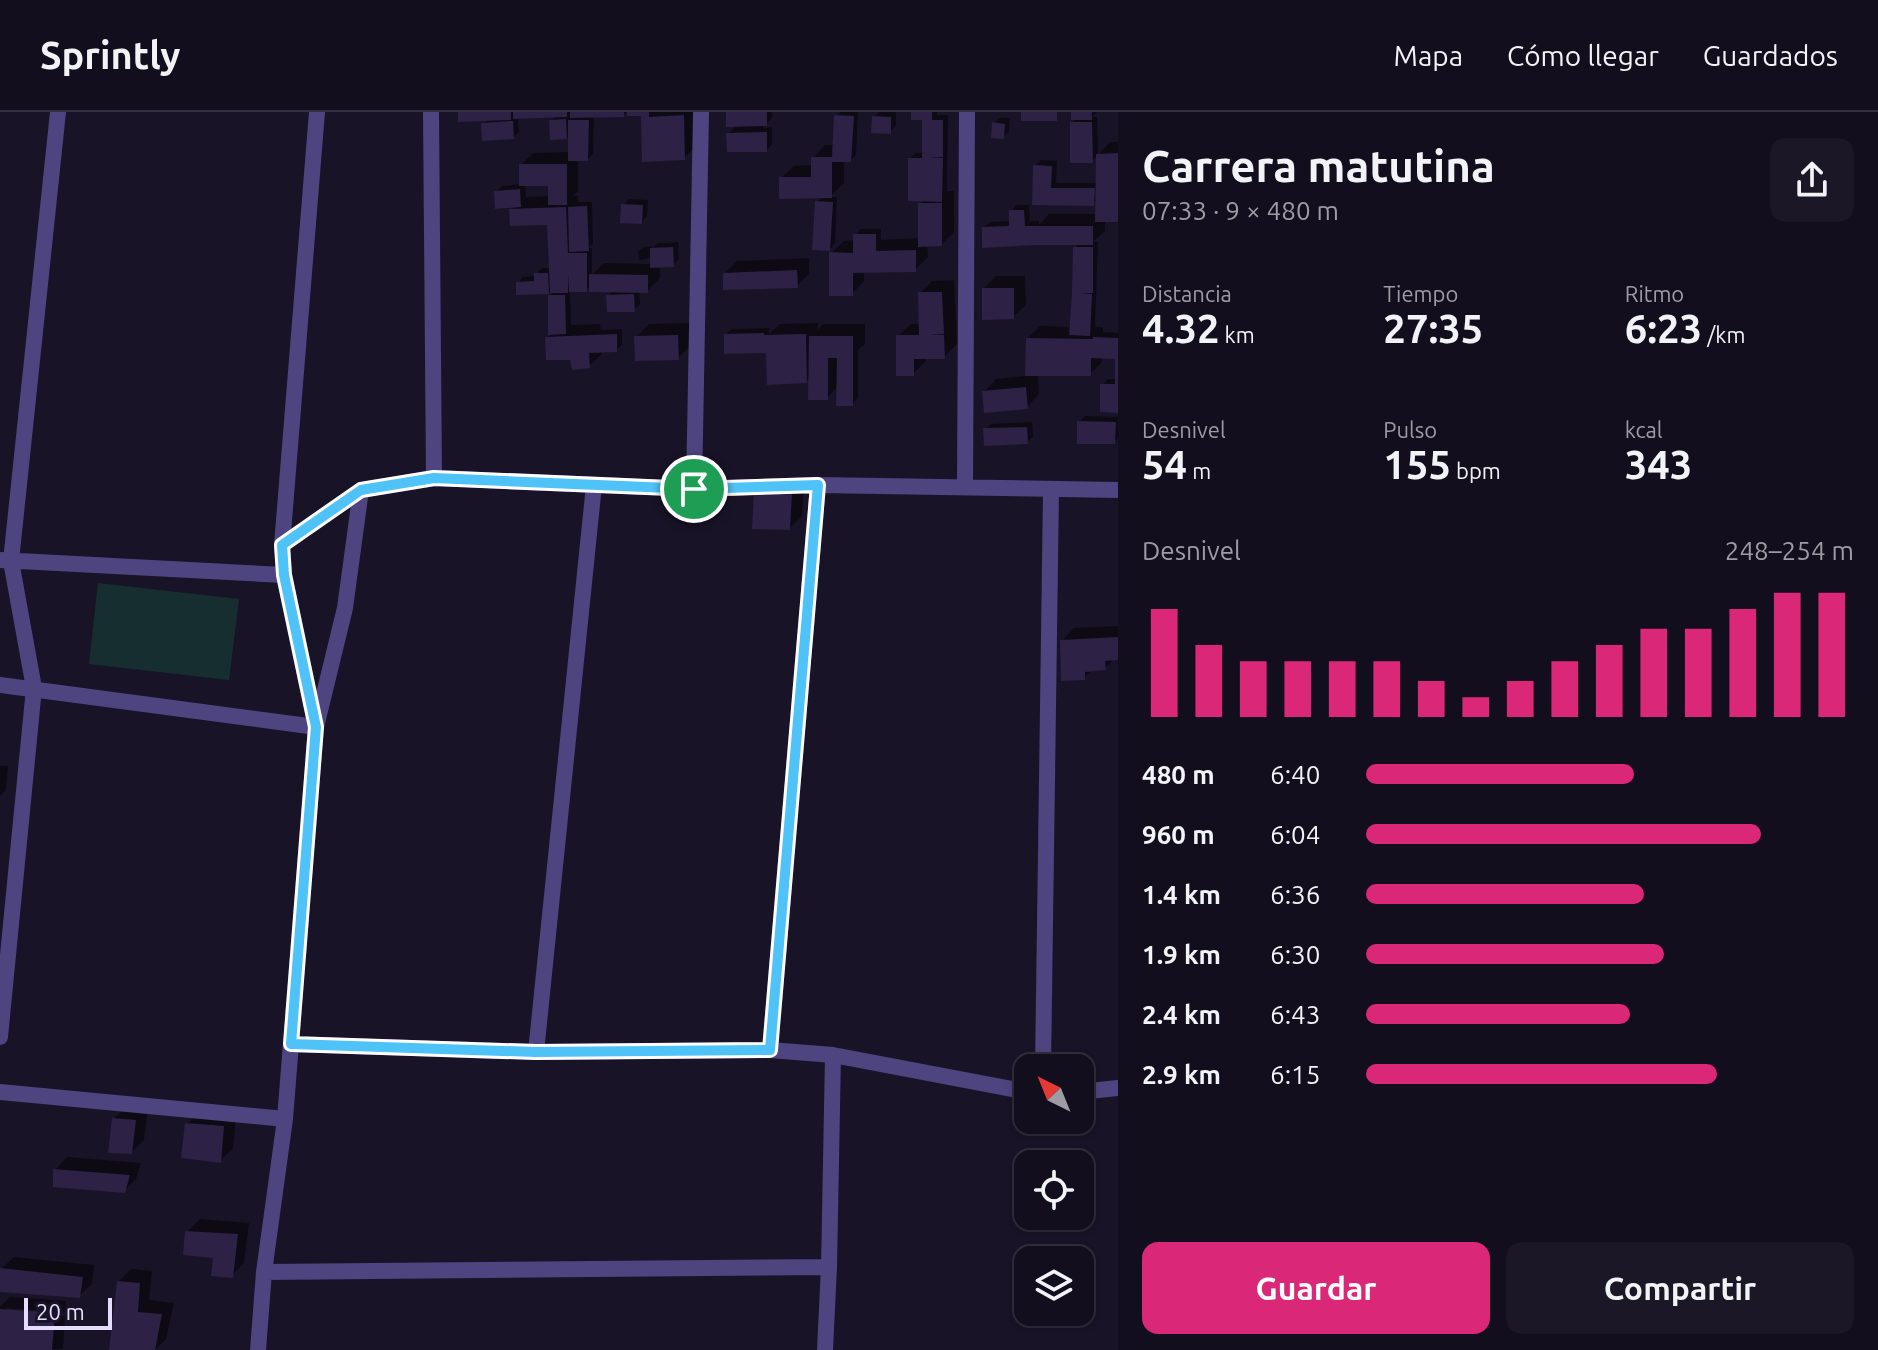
<!DOCTYPE html>
<html lang="es">
<meta charset="utf-8">
<style>
:root{--surface:#130e1d;--page:#1c1726;--text:#f1f3f6;--muted:#9d9ca4;--line:#322e3b;--accent:#db2777}
body{margin:0;font-family:Ubuntu,sans-serif;background:var(--page);color:var(--text);height:100vh;display:flex;flex-direction:column;font-size:30px;white-space:nowrap}
*{box-sizing:border-box;margin:0}
p{font-size:26px;color:var(--muted)}
.icon{flex:none;width:44px;height:44px;fill:none;stroke:currentColor;stroke-width:2;stroke-linecap:round;stroke-linejoin:round}
.map{position:relative;flex:1;overflow:hidden}
.sheet{display:flex;flex-direction:column;background:var(--surface);width:760px}
.sheet>*{flex:none}
.needle{width:52px;rotate:317deg}
.fabs{position:absolute;left:1014px;top:942px;display:grid;gap:16px}
.fabs a{display:grid;place-items:center;width:80px;height:80px;border-radius:16px;background:var(--surface);box-shadow:0 2px 6px #0004,0 0 0 2px var(--line);font-size:40px}
.scale{position:absolute;left:24px;bottom:20px;width:88px;box-sizing:border-box;padding-left:8px;border:4px solid #e4ddfb;border-top:0;font-size:22px;line-height:28px;white-space:nowrap;color:#e4ddfb;-webkit-text-stroke:6px #191327;paint-order:stroke}
.pin{position:absolute;display:grid;place-items:center;width:68px;height:68px;color:#fff;margin:-34px;border:4px solid #fff;border-radius:50%;box-shadow:0 2px 8px #0007}
.round{display:grid;place-items:center;flex:none;width:84px;height:84px;border-radius:16px;background:var(--page)}
.summary{display:flex;align-items:center;justify-content:space-between;height:136px;padding:0 24px}
h1{font-size:44px;font-weight:700;line-height:60px}
.stats{display:grid;grid-template-columns:repeat(3,1fr);gap:12px;height:136px;padding:8px 24px}
.stats div{display:grid;align-content:center}
.stats b{font-size:40px;font-weight:700}
.stats small{font-size:22px;font-weight:400}
.stats p{font-size:22px}
.chart{height:224px;padding:16px 24px}
.chart p{display:flex;justify-content:space-between}
.chart svg{width:100%;height:144px;margin-top:8px;stroke:var(--accent);stroke-width:6}
.cta{display:flex;gap:16px;margin-top:auto;padding:16px 24px}
.cta a{flex:1;height:92px;border-radius:16px;background:var(--accent);color:#fff;font-size:32px;font-weight:700;line-height:92px;text-align:center}
.cta a+a{background:var(--page);color:var(--text)}
ul{padding:0 24px;list-style:none;font-size:26px}
li{display:grid;grid-template-columns:128px 96px 1fr;align-items:center;height:60px}
li i{height:20px;border-radius:10px;background:var(--accent)}
header{display:flex;align-items:center;gap:48px;box-sizing:border-box;height:112px;padding:0 40px;background:var(--surface);border-bottom:2px solid var(--line)}
header strong{font-size:38px}
nav{display:flex;gap:44px;margin-inline-start:auto;font-size:28px}
main{display:flex;flex:1;min-height:0}
.map>svg:first-child{display:block}
</style>
<header>
<strong>Sprintly</strong>
<nav><a>Mapa</a><a>Cómo llegar</a><a>Guardados</a></nav>
</header>
<main>
<div class="map">
<svg width="1118" height="1238" viewBox="0 0 1118 1238">
<rect width="100%" height="100%" fill="#191327"/>
<path fill="#172e30" d="M98 471 239 487 229 568 89 552Z"/>
<path fill="#0007" fill-rule="evenodd" d="M460 0H627L623 3 594 4 593 42 588 47H578V79L573 84 578 83V90H592L593 131 589 136H592V163L604 151 652 152V142L647 147 639 148 638 140 644 135 652 134V136L658 131 678 130 679 147 673 153H660V166L647 179H639L640 192 634 198 608 184 614 178 591 173 586 178 570 179 571 213 600 212 601 218 622 217V233L616 238 601 239 602 242 589 254 572 246 547 226 553 221 550 184 554 180 518 181V171L523 165 536 164V162L542 156H552L549 111 511 98 516 93 496 80 502 74 521 72V53L533 41 570 40V25L552 26 551 9 556 3 518 5 519 20 513 25 483 12 488 7ZM525 72H550V84L526 85Z
M629 0H695L697 33 684 46 644 48 647 2Z
M728 0H772V6L763 16 772 15V32L767 38 728 22 737 13Z
M840 0H858L856 43 851 48H844V71L830 85H837L835 131 830 137 817 90 823 84 781 66 794 54 813 53V46L825 33H835L836 4Z
M879 0H896V14L890 20 874 5Z
M913 0H937V3H948L947 79H954V120L942 132H927L928 145 915 158H864V169L852 182 831 141 844 129 855 128V123L861 117H881V128L920 126V92L924 88 910 46 916 41H924V6Z
M1073 0H1097L1092 5H1097L1098 43 1110 30H1118V108H1105V119L1093 130H1098L1095 215H1103V220L1118 221V299L1102 273 1108 267H1116L1117 241 1102 245V250L1090 262H1038L1039 282 1027 295 984 280 996 267 1027 264 1028 226 1040 214 1071 215 1075 136 1080 131 984 115 990 110 1011 109V99L1016 93H1029L1030 109H1039V113L1049 102H1097L1098 87 1093 92 1034 91 1035 54 1041 48 1057 49 1056 71H1097L1098 43 1092 49 1072 11 1077 6Z
M1000 6H1010L1009 20 1003 25 994 11Z
M629 87 648 88 647 104 642 110 623 93Z
M809 146V162L797 174 725 161 737 149Z
M996 164H1025L1026 193 1013 205 984 176Z
M954 168 957 232 944 245H926V249L913 262 898 224 911 212H920V181L932 169Z
M690 211V234L678 246 636 225 649 212Z
M818 211V218L823 212H865V232L858 238V286L852 292 838 274 827 286 810 268 769 270 768 235 726 222 732 217 769 216V222L780 212Z
M1085 304 1118 305V326L1114 330 1079 310Z
M1032 310 1033 325 1027 330 985 317 991 312Z
M804 369 802 404 790 416 754 415Z
M1118 514V546H1115L1105 556 1093 557 1084 566 1062 529 1074 516Z
M0 654H8L6 678 0 684Z
M126 994 148 996 144 1028 131 1040 114 1007Z
M200 1000 236 1003 233 1036 220 1049 187 1012Z
M67 1045 141 1051 136 1067 124 1079 55 1058Z
M200 1107 249 1111 244 1151 232 1163 215 1144 187 1120Z
M14 1145 94 1153 92 1172 79 1184 0 1178 1 1157Z
M131 1157 152 1159 149 1188 174 1191 166 1227 155 1238H111L119 1169Z
M10 1185 66 1189 63 1237 0 1238V1195ZM6 1196 65 1200V1204L6 1200Z"/>
<path fill="#2d2145" d="M458 0H511V8L458 10Z
M513 0H567V5L513 7Z
M570 0H624V5L570 6Z
M627 0H649V5L684 3 685 48 642 50 641 4H627Z
M726 0H767V14L726 15Z
M911 0H932V8H943V45H928L943 46 942 90 908 89V46H922V8H911Z
M1021 0H1057V9H1021Z
M1071 0H1092V8H1071Z
M834 3 854 4 851 50H832V86L779 87V65H811V45H832Z
M872 4 891 5V22L871 21Z
M566 7 567 27 550 28 549 8Z
M568 8H589L588 49H568Z
M511 9H513L514 27 482 29 481 11Z
M992 10 1005 12 1004 27 991 26Z
M1070 10H1092L1093 51H1070Z
M767 20V40H727L726 21Z
M1118 41V110H1095L1096 42Z
M519 52H567V93H548V74H519Z
M1033 53 1052 54 1051 76H1095L1094 94 1032 93Z
M520 77 521 95 495 97 494 79Z
M815 89 833 90 830 139 812 138Z
M918 91H942V134L918 135Z
M621 92 643 93 642 112 620 111Z
M587 94 589 139 569 140 568 95Z
M566 95 568 141H587V180H569L568 162V181H550L547 113 510 114 509 97Z
M1009 98H1024L1025 114H1093V133H1034L982 136V115L1009 114Z
M853 122H876V139L916 138V160L853 161V184H829V140L853 141Z
M673 135 674 155 650 156V136Z
M1073 135H1093V181H1081L1092 182 1090 224 1069 223 1072 181Z
M797 158 798 176 723 178V161Z
M534 161H548L549 182 516 183V170L534 169Z
M589 162 648 163V181L589 180Z
M982 176H1014V207L982 208Z
M918 180H942L944 222 929 223H944L945 247H914V264H896V223H919Z
M634 182 635 200H607L606 183Z
M548 183H565L566 222 548 223Z
M764 221V223L806 222 807 271 767 273 766 241 724 242V222Z
M617 222V240L589 241 590 256 572 258 570 248H546L545 225Z
M678 223 679 248 635 249 634 224Z
M809 224H853V294H836L837 246H828V288H808Z
M1093 225 1118 226V301L1100 300V272H1115V247L1091 246V264H1025L1026 226 1093 227Z
M1026 275 1028 297 984 301 982 279Z
M1077 309 1116 310 1115 332H1077Z
M1027 315 1028 332 984 334 983 316Z
M754 379 792 381 790 418 752 417Z
M1118 525V548L1105 549 1106 558 1085 560V568L1061 569 1060 528Z
M112 1006 136 1008 132 1042 108 1041Z
M185 1011 224 1014 221 1051 181 1046Z
M53 1057 130 1063 125 1081 53 1075Z
M185 1119 238 1122 233 1166 211 1164 213 1146 183 1143Z
M0 1156 83 1165 80 1186 0 1180Z
M117 1169 140 1171 138 1200 162 1202 155 1238H109Z
M0 1197 55 1201 52 1238H0Z"/>
<g fill="none" stroke-linecap="round" stroke-linejoin="round">
<path stroke="#4d4480" stroke-width="16" d="M431 0 434 366
M965 375 967 0
M694 377 701 0
M282 433 361 378 434 366 694 377 818 373 1118 378
M0 448 284 463
M0 573 316 615 345 496 361 378
M0 925 34 576 11 449 58 0
M291 932 536 940 770 938 833 943 1028 980
M770 938 818 373
M536 940 594 373
M1043 956 1051 378
M0 980 285 1007
M1080 980 1118 976
M264 1160 829 1155
M258 1238 264 1160 285 1007 316 615 284 463 282 433 317 0
M825 1238 829 1155 833 943"/>
</g>
<g fill="none" stroke-linecap="round" stroke-linejoin="round">
<g stroke="#fff" stroke-width="16">
<path id="route" d="M434 366 694 377 818 373 770 938 536 940 291 932 316 615 284 463 282 433 361 378Z"/>
</g>
<use href="#route" stroke="#4fc3f7" stroke-width="10"/>
</g>
</svg>
<div class="fabs">
<a><svg class="needle" viewBox="-14 -14 28 28"><path d="M0-13l5 13h-10z" fill="#e53935"/><path d="M0 13l5-13h-10z" fill="#9d9ca4"/></svg></a>
<a><svg class="icon" aria-label="locate" viewBox="0 0 24 24"><circle cx="12" cy="12" r="6"/><path d="M12 2v4M12 18v4M2 12h4M18 12h4"/></svg></a>
<a><svg class="icon" aria-label="layers" viewBox="0 0 24 24"><path d="M12 4l9 5-9 5-9-5zM3 14l9 5 9-5"/></svg></a>
</div>
<div class="scale">20 m</div>
<div class="pin" style="left:694px;top:377px;background:#1e9e55"><svg class="icon" aria-label="arrive" viewBox="0 0 24 24"><path d="M6 21V4h12l-3 4 3 4H6"/></svg></div>
</div>
<section class="sheet">
<div class="summary"><div><h1>Carrera matutina</h1><p>07:33 · 9 × 480 m</p></div><a class="round"><svg class="icon" aria-label="share" viewBox="0 0 24 24"><path d="M12 15V3M7 8l5-5 5 5M5 13v7h14v-7"/></svg></a></div>
<div class="stats">
<div><p>Distancia</p><b>4.32<small> km</small></b></div>
<div><p>Tiempo</p><b>27:35</b></div>
<div><p>Ritmo</p><b>6:23<small> /km</small></b></div>
</div>
<div class="stats">
<div><p>Desnivel</p><b>54<small> m</small></b></div>
<div><p>Pulso</p><b>155<small> bpm</small></b></div>
<div><p>kcal</p><b>343</b></div>
</div>
<div class="chart"><p><span>Desnivel</span>248–254 m</p>
<svg viewBox="0 0 160 44" preserveAspectRatio="none"><path d="M5 44V11M15 44V22M25 44V27M35 44V27M45 44V27M55 44V27M65 44V33M75 44V38M85 44V33M95 44V27M105 44V22M115 44V17M125 44V17M135 44V11M145 44V6M155 44V6"/></svg>
</div>
<ul>
<li><b>480 m</b>6:40<i style="width:55%"></i></li>
<li><b>960 m</b>6:04<i style="width:81%"></i></li>
<li><b>1.4 km</b>6:36<i style="width:57%"></i></li>
<li><b>1.9 km</b>6:30<i style="width:61%"></i></li>
<li><b>2.4 km</b>6:43<i style="width:54%"></i></li>
<li><b>2.9 km</b>6:15<i style="width:72%"></i></li>
</ul>
<div class="cta"><a>Guardar</a><a>Compartir</a></div>
</section>
</main>
